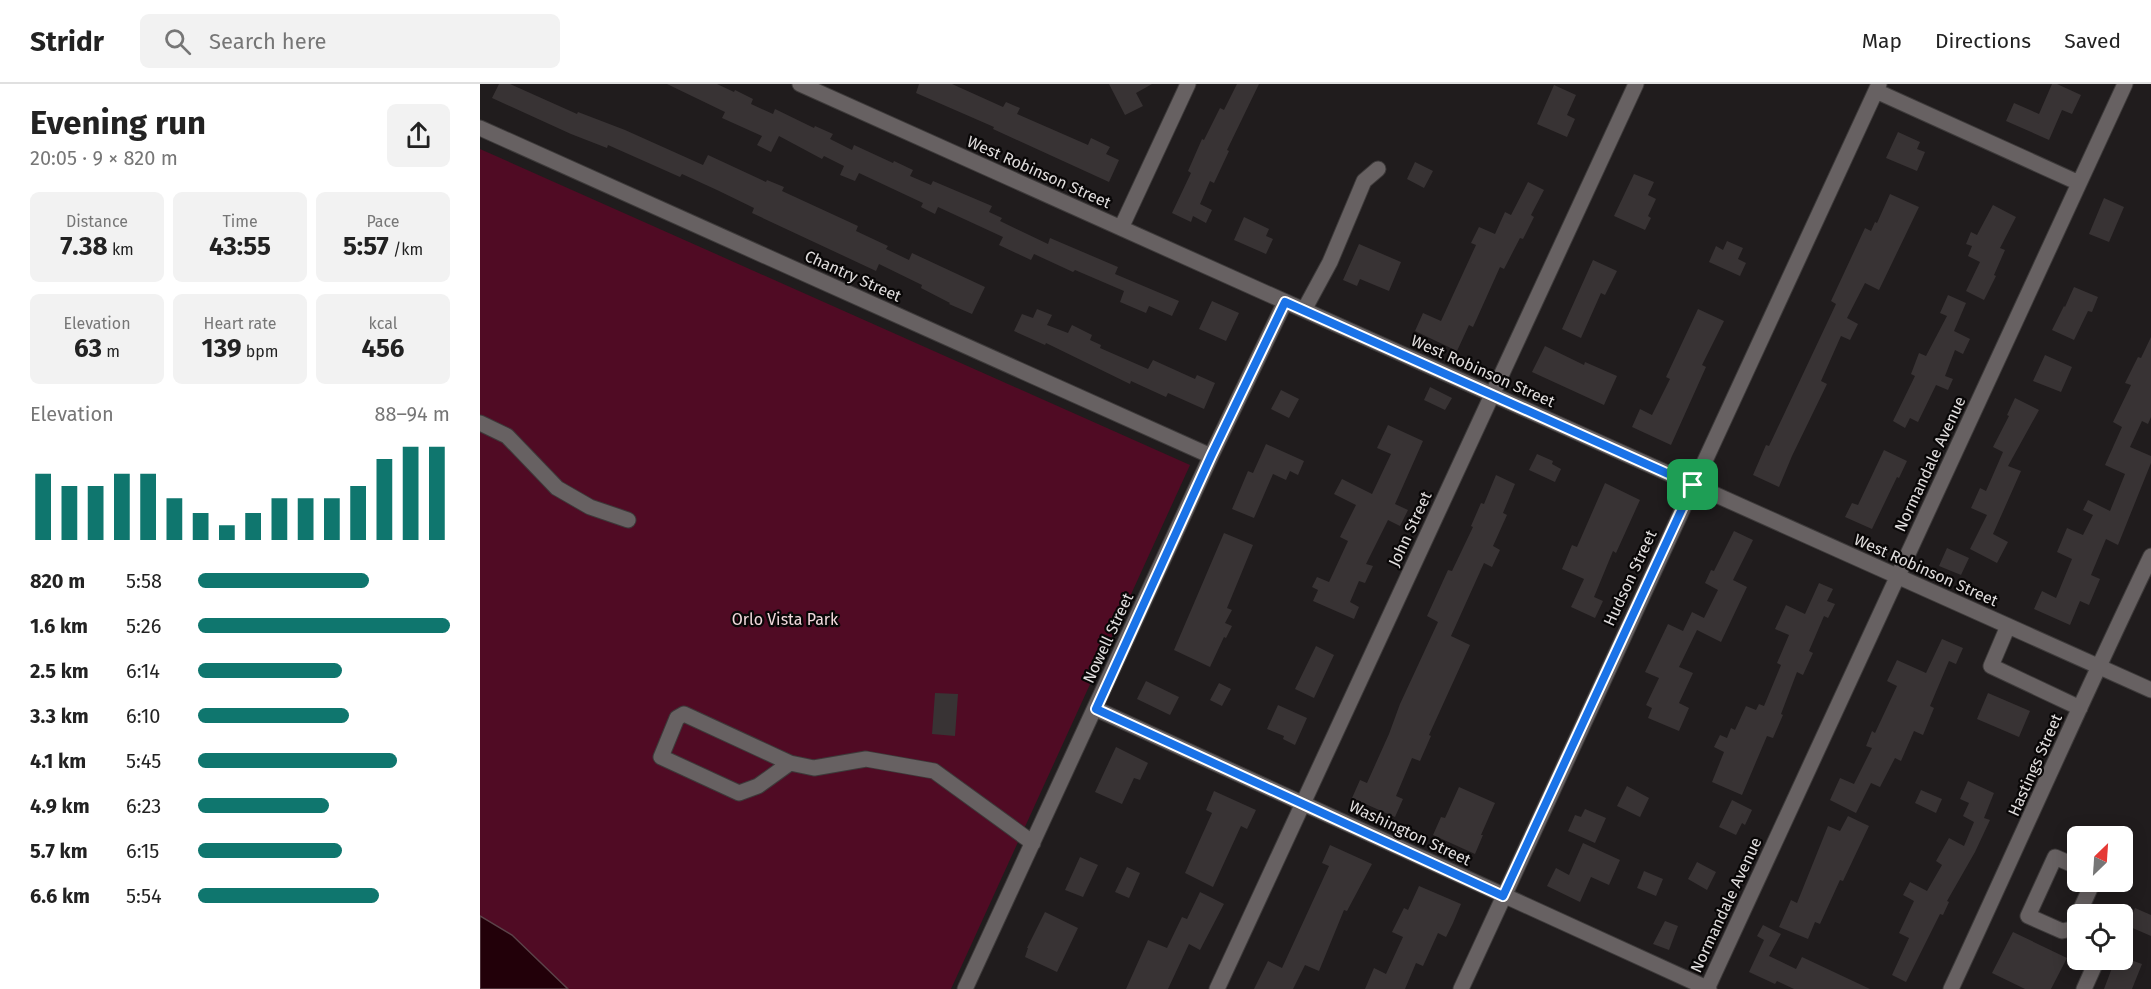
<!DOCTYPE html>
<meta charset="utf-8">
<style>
:root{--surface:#fff;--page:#f2f2f2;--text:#222;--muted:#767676;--line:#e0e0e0;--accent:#0f766e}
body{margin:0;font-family:"Fira Sans",sans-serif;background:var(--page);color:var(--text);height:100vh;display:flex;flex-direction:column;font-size:22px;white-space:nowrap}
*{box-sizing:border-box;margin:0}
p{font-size:20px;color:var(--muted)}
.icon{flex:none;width:33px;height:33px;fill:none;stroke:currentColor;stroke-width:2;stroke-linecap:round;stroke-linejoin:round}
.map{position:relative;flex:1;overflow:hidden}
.details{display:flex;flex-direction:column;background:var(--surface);width:480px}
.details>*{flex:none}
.needle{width:39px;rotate:25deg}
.controls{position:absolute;left:1587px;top:742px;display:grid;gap:12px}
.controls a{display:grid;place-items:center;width:66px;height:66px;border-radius:9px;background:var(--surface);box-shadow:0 3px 15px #0003;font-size:30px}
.pin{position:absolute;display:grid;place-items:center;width:51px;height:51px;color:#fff;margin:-26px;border-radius:12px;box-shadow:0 3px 9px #0006}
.round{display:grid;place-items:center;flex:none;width:63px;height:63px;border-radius:9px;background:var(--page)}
.headline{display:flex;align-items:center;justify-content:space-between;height:102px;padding:0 30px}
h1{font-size:33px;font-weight:700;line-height:45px}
.metrics{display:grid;grid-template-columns:repeat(3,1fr);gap:9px;height:102px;padding:6px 30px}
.metrics div{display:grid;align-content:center;border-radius:9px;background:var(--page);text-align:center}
.metrics b{font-size:26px;font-weight:700}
.metrics small{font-size:16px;font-weight:400}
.metrics p{font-size:16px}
.chart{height:168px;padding:12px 30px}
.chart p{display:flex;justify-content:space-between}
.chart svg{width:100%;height:108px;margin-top:6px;stroke:var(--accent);stroke-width:6}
ul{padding:0 30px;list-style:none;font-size:20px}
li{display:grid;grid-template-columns:96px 72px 1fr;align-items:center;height:45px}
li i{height:15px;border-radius:8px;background:var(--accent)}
header{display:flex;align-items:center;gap:36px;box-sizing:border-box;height:84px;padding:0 30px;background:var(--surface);border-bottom:2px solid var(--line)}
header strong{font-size:28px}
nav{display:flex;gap:33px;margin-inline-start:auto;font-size:21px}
.search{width:420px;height:54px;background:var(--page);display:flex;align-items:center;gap:15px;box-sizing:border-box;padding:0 21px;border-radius:9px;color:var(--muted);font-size:22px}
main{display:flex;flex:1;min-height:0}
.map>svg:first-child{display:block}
</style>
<header>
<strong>Stridr</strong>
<div class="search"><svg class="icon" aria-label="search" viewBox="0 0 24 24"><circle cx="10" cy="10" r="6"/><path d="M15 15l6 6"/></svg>Search here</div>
<nav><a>Map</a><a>Directions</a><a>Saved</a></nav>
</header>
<main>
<section class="details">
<div class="headline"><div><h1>Evening run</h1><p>20:05 · 9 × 820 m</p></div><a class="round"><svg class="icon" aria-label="share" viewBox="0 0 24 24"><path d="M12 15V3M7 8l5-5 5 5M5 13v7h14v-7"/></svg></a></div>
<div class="metrics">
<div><p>Distance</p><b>7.38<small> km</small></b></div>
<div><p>Time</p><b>43:55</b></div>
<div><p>Pace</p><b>5:57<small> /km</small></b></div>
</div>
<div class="metrics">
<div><p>Elevation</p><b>63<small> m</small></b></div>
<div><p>Heart rate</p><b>139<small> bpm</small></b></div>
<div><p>kcal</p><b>456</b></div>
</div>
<div class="chart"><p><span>Elevation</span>88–94 m</p>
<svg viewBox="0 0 160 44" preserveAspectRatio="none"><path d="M5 44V17M15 44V22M25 44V22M35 44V17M45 44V17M55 44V27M65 44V33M75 44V38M85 44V33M95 44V27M105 44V27M115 44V27M125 44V22M135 44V11M145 44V6M155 44V6"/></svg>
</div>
<ul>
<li><b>820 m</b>5:58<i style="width:68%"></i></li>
<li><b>1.6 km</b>5:26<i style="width:100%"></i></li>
<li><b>2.5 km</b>6:14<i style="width:57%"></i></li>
<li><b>3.3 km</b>6:10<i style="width:60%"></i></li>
<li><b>4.1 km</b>5:45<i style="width:79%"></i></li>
<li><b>4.9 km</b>6:23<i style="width:52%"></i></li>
<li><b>5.7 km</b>6:15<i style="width:57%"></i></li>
<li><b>6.6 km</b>5:54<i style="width:72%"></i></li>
</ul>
</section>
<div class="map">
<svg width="1671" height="905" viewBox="0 0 1671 905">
<rect width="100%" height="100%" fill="#201c1d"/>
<path fill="#500b24" d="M0 65 710 381 471 905H0Z"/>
<path fill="#220009" stroke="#5b4249" stroke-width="1.5" d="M0 832 32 851 88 905H0Z"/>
<path fill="#383334" d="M19 0H30L97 30 98 28 145 46 223 81 228 71 286 98 287 96 304 103 302 107 378 142 376 147 408 162 406 165 429 176 432 169 505 203 492 230 469 220 470 219 441 204 442 201 399 180 396 187 272 129 274 124 237 106 202 90 200 93 128 61 127 64 91 50 12 14Z
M187 0H237L254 8 255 6 273 15 271 20 293 30 295 25 334 44 335 42 353 50 350 55 372 66 374 61 413 79 414 77 433 86 430 92 451 101 453 97 512 122 509 128 522 134 520 137 568 160 570 154 638 183 635 190 699 217 692 232 669 222 666 229 640 218 644 207 595 186 593 188 554 170 551 176 519 161 523 153 458 123 455 130 441 123 443 119 379 89 375 97 360 91 364 82 344 72 342 75 299 52 291 68 277 61 282 52 242 34 245 28Z
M439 0H472L523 23 526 18 540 24 537 30 608 61 611 54 630 63 626 70 639 76 629 98 513 45 514 43 436 9Z
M629 0H672L656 9 663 22 645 31Z
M757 0H779L747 66 749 67 734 99 730 97 720 120 732 126 726 139 713 132 711 138 692 129 711 89 708 87 722 55 724 56 740 24 744 26Z
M1572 0H1577L1601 11 1592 30 1582 26 1569 56 1526 37 1534 19 1559 30Z
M1074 1 1096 11 1087 31 1095 35 1087 53 1057 40Z
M1418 48 1440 58 1437 65 1445 68 1437 87 1406 74Z
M935 78 953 87 944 104 927 95Z
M1154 90 1174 98 1168 111 1176 115 1168 132 1171 134 1165 146 1134 132Z
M1048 98 1064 106 1051 131 1054 133 1043 155 1040 154 1024 185 1020 183 993 243 989 241 977 267 935 247 943 229 961 237 996 161 991 159 999 143 1015 150 1025 128 1031 131Z
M1410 110 1439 123 1399 206 1385 199 1367 234 1378 240 1370 256 1361 252 1341 297 1347 300 1312 372 1299 403 1273 391 1286 361 1289 362 1356 220 1351 217 1385 144 1391 147 1395 138 1397 139Z
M1624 114 1644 123 1629 158 1609 150Z
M1513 121 1536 133 1520 164 1525 166 1514 191 1516 192 1504 216 1486 207 1500 178 1488 172 1492 162 1486 160 1491 148 1497 151Z
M764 133 789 145 786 152 793 155 786 170 754 156Z
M1247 157 1263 164 1258 175 1266 179 1260 192 1229 178 1236 162 1243 166Z
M879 160 921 178 909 207 880 195 877 202 863 196Z
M1113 176 1137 187 1125 211 1121 209 1101 254 1082 245Z
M1594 203 1618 213 1612 228 1608 227 1594 256 1572 246 1584 222 1585 223Z
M1468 211 1486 219 1474 247 1490 255 1483 270 1475 266 1465 292 1473 295 1468 306 1456 301 1438 338 1430 334 1425 344 1413 337 1435 292 1431 290 1439 269 1446 272 1467 232 1460 229Z
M732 217 759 229 746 257 719 245Z
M557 225 572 231 567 241 588 249 592 241 612 251 610 256 621 261 620 264 668 285 673 276 715 295 717 291 735 299 724 325 688 309 686 313 651 297 650 300 566 259 565 261 534 247 542 230 553 234Z
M1218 225 1244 237 1222 281 1226 283 1191 361 1152 343 1160 325 1172 331 1190 295 1186 293Z
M1671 253V333L1668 340 1662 337 1650 363 1671 372V379L1638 461 1626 455 1611 491 1620 495 1609 521 1600 517 1590 541 1554 525 1562 507 1576 514 1592 475 1577 468 1587 444 1603 451 1613 431 1603 426 1608 416 1630 427 1645 390 1625 381 1642 343 1633 338 1651 301 1645 299 1658 273 1661 274Z
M1065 262 1104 281 1105 278 1137 292 1124 321 1052 288Z
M1565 271 1592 283 1581 308 1553 297Z
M950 303 972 314 965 326 944 316Z
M801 306 819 315 809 334 791 325Z
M1535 314 1559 326 1528 382 1541 387 1513 450 1528 458 1517 479 1490 465 1507 431 1491 424 1500 404 1506 407 1523 368 1513 363 1529 332 1527 331Z
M908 341 943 357 915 420 928 426 920 442 908 436 886 480 893 482 885 499 879 497 870 518 879 523 874 535 833 517 838 506 832 503 837 493 849 498 868 457 860 453 876 421 854 410 862 395 892 410 911 370 897 364Z
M786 360 824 377 818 391 810 387 806 396 793 390 774 434 752 425 768 387 773 389Z
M1404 366 1427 377 1419 394 1417 393 1392 445 1365 433 1372 419 1378 421Z
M1057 370 1073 377 1072 380 1081 385 1075 398 1049 386Z
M1016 391 1035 400 1023 429 1027 431 1013 462 1020 466 1012 483 1004 479 971 552 990 561 949 651 951 652 940 677 932 674 916 712 923 715 915 733 872 714 880 696 887 699 909 650 920 620 958 538 947 532 968 486 972 487 993 443 991 442 1001 419 1004 420Z
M1125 399 1160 416 1136 469 1133 467 1114 513 1123 517 1115 534 1091 523 1104 495 1082 485 1092 461 1097 463Z
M1254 447 1273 456 1253 496 1267 503 1241 558 1217 546 1199 583 1213 589 1199 619 1209 624 1199 647 1168 634 1172 624 1166 621 1179 594 1165 588 1188 540 1203 547 1212 528 1224 534 1238 506 1225 499 1231 486 1234 487Z
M744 449 773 461 747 524 752 526 745 539 752 542 746 554 744 553 730 583 694 566Z
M1467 464 1489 474 1481 491 1459 482Z
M1339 499 1353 505 1347 517 1355 520 1348 534 1344 532 1329 567 1333 569 1323 591 1317 588 1301 630 1303 631 1293 654 1287 652 1262 711 1232 698 1244 668 1234 663 1240 651 1247 654 1251 644 1255 646 1266 622 1276 626 1279 620 1284 622 1301 581 1297 579 1309 551 1295 545 1306 521 1325 530Z
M1462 555 1483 564 1476 580 1469 577 1450 622 1454 624 1443 651 1434 647 1421 677 1415 674 1400 703 1391 699 1376 729 1350 716 1360 694 1374 700 1392 664 1386 662 1392 647 1395 649 1417 602 1407 597 1417 576 1446 589Z
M836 562 854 571 834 614 815 605Z
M666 597 699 613 690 631 657 615Z
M739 599 751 605 742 622 730 616Z
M455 609 478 610 475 652 452 650Z
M1508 609 1550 627 1539 653 1497 635Z
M798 621 827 634 815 661 803 655 804 652 787 645Z
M636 663 668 679 660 696 654 694 642 720 615 708Z
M1488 697 1514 709 1504 734 1510 736 1495 768 1467 817 1469 818 1463 831 1460 830 1426 898 1412 891 1429 854 1419 849 1434 817 1423 811 1430 798 1447 807 1462 781 1456 777 1469 754 1484 762 1494 738 1483 732 1489 719 1480 715Z
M1147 702 1169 714 1160 733 1137 722Z
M979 703 1015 719 1001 751H1003L995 770 953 751 961 733 965 734Z
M1441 706 1462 715 1456 729 1435 719Z
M734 707 776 726 767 745 761 742 733 803 705 789 732 729 726 726Z
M1252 716 1272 726 1265 741 1262 739 1256 751 1239 743Z
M1105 725 1126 734 1115 759 1088 747 1095 731 1101 733Z
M1368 732 1389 742 1363 797 1360 796 1340 840 1335 838 1328 855 1299 843 1311 816 1317 819 1348 742 1360 747Z
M1103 759 1140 776 1129 801 1111 793 1100 818 1067 802 1076 784 1089 791Z
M850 761 892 780 867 827 864 826 839 887 825 881 813 905H774L788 877 802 884 849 782 842 779Z
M600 773 618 781 603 813 585 806Z
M1217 778 1236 788 1227 806 1208 795Z
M647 783 660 789 649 814 635 808Z
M1164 787 1183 795 1176 812 1157 804Z
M939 802 981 820 973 839 966 853 958 849 943 882 936 879 925 905H885L894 884 906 890 923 853 912 848 924 824 928 826Z
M720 808 744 820 720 866 709 860 688 905H646L668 856 687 864 702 833 707 835Z
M1655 824 1671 831V852L1648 842Z
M565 828 598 844 577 888 545 873 548 864H547Z
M1185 837 1198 842 1189 866 1173 860Z
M1283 841 1301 850 1289 872 1316 885 1322 873 1390 905H1314L1297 897 1295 900 1269 888 1284 856 1277 852Z
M1533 848 1587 874 1571 905H1545L1512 889Z
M1642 873 1662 880 1652 905H1624L1635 876H1642Z"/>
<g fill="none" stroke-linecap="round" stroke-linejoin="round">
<g stroke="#3d3a3a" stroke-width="17">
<path id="minor" d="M320 0 1671 606
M1396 7 1599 99
M0 44 731 372
M641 144 708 0
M824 226 850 178 884 97 898 85
M0 339 27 352 77 404 110 423 148 436
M1528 542 1511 582 1600 624
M616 625 1229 905
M310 679 278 702 259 709 181 673 197 634 204 630 310 679 334 684 386 675 454 687 553 759
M1598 783 1575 773 1548 832 1582 847 1592 845 1598 848
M1598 831 1613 798
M485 905 731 372 805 218
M737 905 1156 0
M981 905 1399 0
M1227 905 1645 0
M1471 905C1538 761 1602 615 1671 472
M1604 905 1617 876"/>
</g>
<use href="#minor" stroke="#676162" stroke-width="15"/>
</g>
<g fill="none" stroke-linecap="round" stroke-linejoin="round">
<g stroke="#fff" stroke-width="12">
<path id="route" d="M805 218 1213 401 1023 812 616 625 731 372Z"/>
</g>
<use href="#route" stroke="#1a73e8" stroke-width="8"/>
</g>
<g text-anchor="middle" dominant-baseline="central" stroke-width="4.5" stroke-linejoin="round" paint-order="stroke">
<g font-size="16" fill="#e0dddd" stroke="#090707">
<text transform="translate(559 88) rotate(24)">West Robinson Street</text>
<text transform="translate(373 192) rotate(24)">Chantry Street</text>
<text transform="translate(1003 287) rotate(24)">West Robinson Street</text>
<text transform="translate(1450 380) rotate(-65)">Normandale Avenue</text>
<text transform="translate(930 445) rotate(-65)">John Street</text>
<text transform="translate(1446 486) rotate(24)">West Robinson Street</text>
<text transform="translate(1150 494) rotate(-65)">Hudson Street</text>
<text transform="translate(628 554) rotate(-65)">Nowell Street</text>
<text transform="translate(1555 681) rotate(-66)">Hastings Street</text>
<text transform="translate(930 749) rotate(25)">Washington Street</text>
<text transform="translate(1246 821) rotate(-65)">Normandale Avenue</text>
</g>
<g font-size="16" fill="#f1d8dc" stroke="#090707">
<text x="305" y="535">Orlo Vista Park</text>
</g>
</g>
</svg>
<div class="controls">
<a><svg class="needle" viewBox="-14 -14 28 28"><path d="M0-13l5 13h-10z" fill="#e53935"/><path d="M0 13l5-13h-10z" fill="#767676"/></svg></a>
<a><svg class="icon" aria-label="locate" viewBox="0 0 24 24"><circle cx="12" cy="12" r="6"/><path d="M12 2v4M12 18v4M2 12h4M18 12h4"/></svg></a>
</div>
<div class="pin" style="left:1213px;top:401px;background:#1e9e55"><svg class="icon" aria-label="arrive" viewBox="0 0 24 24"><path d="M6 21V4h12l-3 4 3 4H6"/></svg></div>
</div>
</main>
